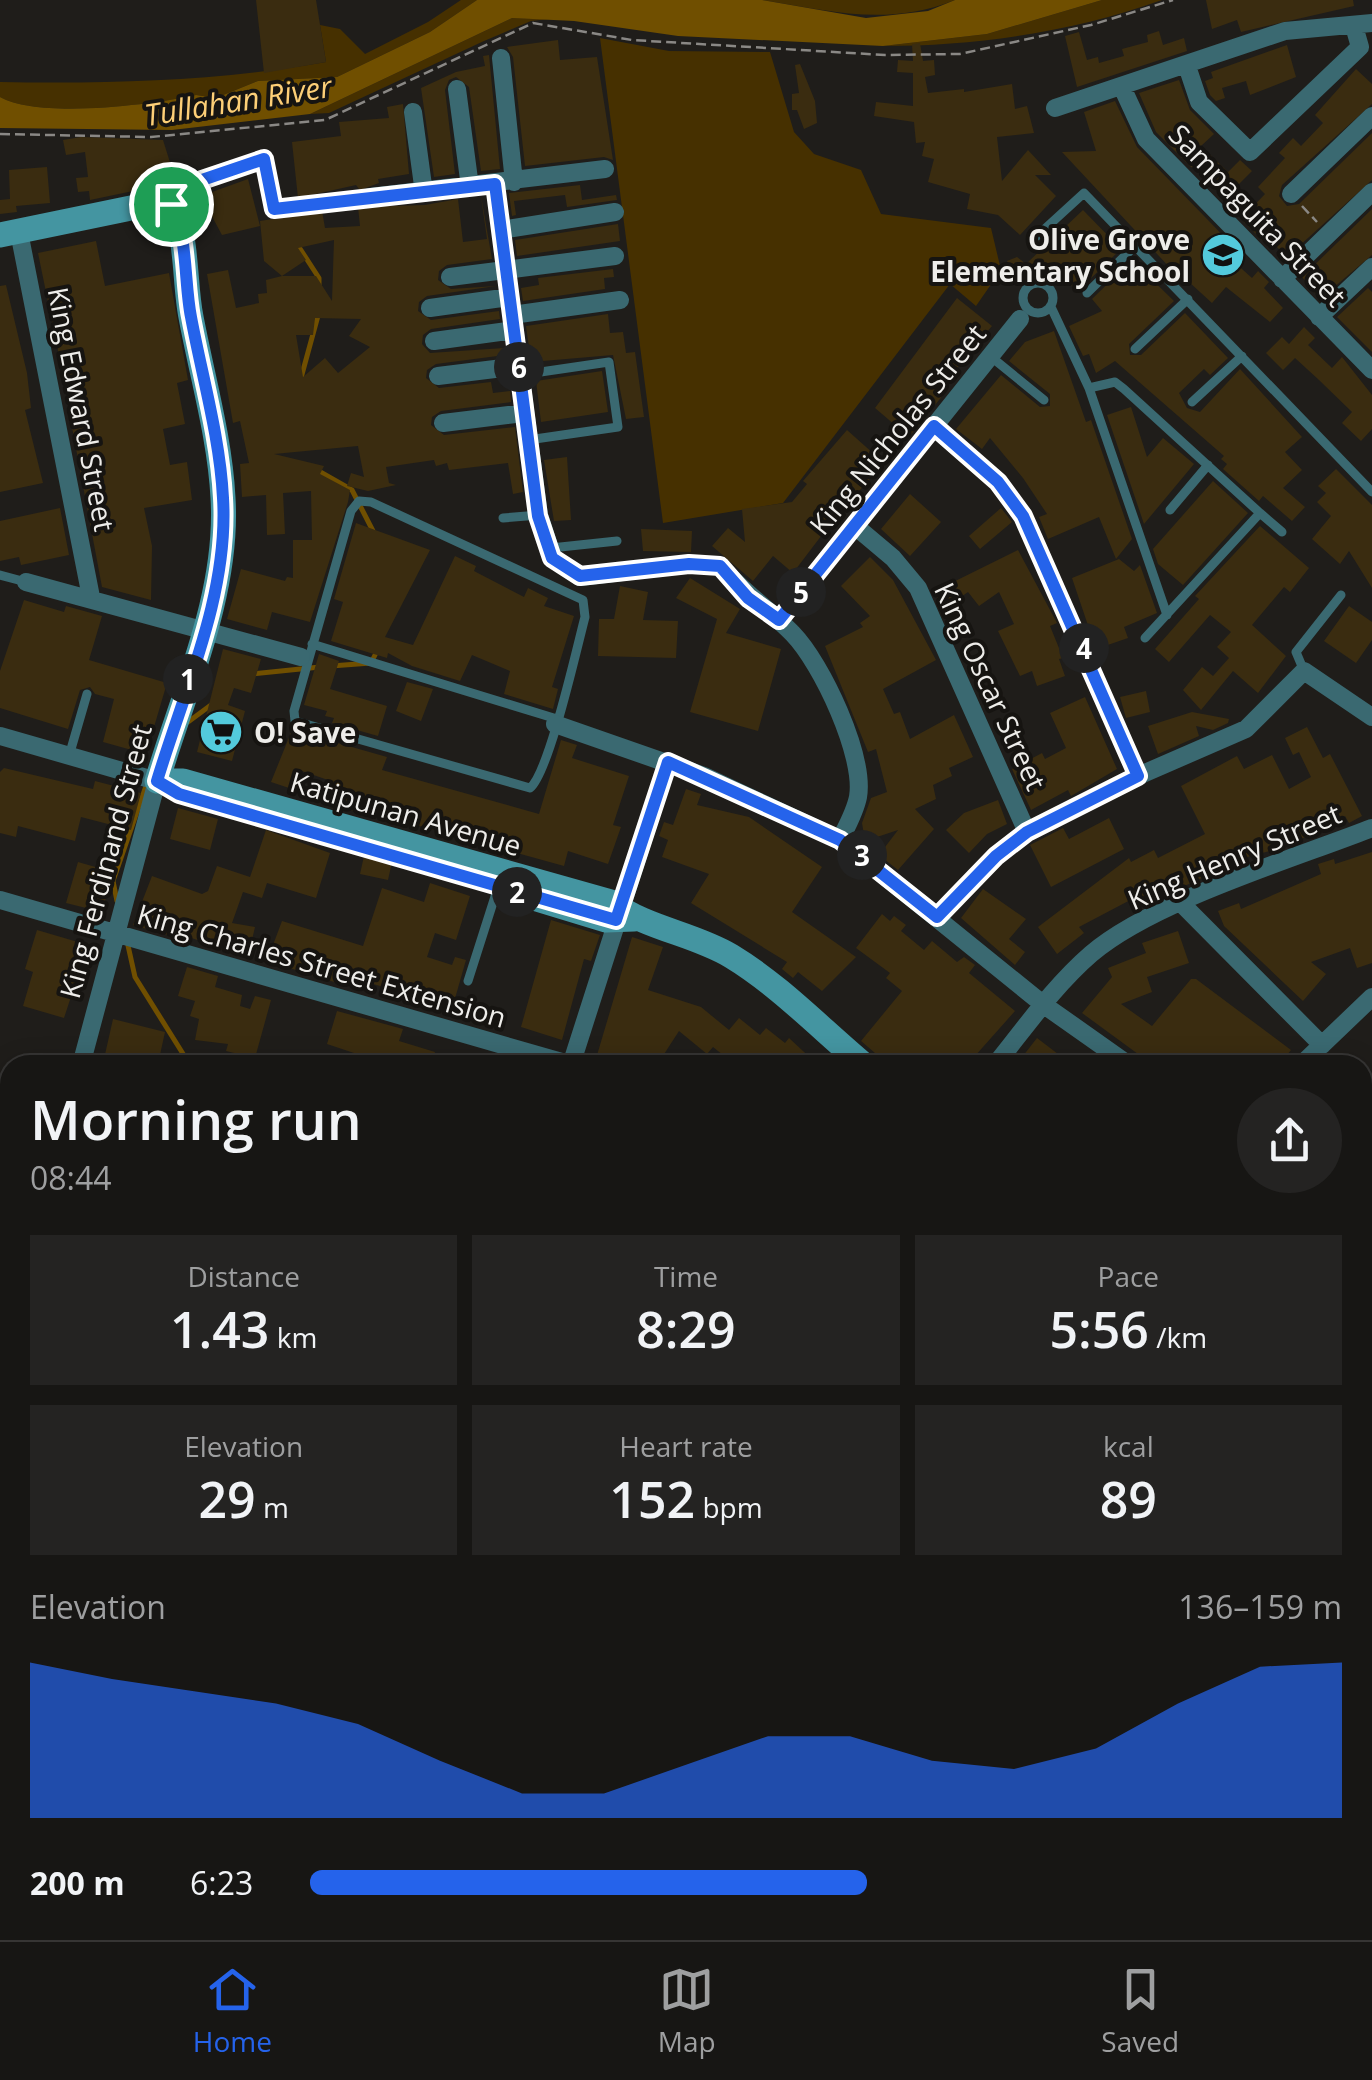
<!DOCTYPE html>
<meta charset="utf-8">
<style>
:root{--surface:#171614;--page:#242322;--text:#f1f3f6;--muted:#9e9fa0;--line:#363534;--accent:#2563eb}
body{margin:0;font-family:"Open Sans",sans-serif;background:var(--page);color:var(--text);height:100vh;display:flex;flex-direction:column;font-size:38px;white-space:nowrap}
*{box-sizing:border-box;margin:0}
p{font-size:32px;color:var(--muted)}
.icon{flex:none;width:55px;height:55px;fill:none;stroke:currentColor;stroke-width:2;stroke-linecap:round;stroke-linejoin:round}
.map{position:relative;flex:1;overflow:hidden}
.sheet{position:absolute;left:0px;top:1055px;width:1372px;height:885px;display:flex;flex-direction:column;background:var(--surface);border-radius:30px 30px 0 0;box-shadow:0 5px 25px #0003,0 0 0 2px var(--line)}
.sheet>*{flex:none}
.pin{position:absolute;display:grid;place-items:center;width:85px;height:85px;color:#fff;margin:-42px;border:5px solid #fff;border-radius:50%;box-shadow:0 2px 10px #0007}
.km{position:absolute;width:50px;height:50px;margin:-25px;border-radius:50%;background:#222;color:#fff;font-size:28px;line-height:50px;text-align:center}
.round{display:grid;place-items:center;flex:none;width:105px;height:105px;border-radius:52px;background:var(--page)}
.overview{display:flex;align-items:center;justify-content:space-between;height:170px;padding:0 30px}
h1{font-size:55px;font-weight:600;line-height:75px}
.stats{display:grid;grid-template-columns:repeat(3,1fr);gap:15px;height:170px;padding:10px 30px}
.stats div{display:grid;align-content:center;border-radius:0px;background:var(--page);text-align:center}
.stats b{font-size:50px;font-weight:600}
.stats small{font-size:28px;font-weight:400}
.stats p{font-size:28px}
.chart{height:280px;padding:20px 30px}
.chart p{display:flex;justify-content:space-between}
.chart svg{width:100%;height:180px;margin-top:10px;fill:var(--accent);opacity:.7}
ul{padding:0 30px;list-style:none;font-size:32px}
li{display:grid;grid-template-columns:160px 120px 1fr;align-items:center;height:75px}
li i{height:25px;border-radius:12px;background:var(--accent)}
.menu{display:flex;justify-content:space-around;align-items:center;height:140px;border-top:2px solid var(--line);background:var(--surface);font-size:28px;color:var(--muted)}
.menu a{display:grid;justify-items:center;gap:5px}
.menu .current{color:var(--accent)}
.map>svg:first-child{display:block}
</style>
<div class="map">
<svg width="1372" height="1940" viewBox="0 0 1372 1940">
<rect width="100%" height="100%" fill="#1f1d1a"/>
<path fill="#463000" d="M461 0H477L430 32 337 77 258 81 216 98 196 95C150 105 39 119 0 97V82C108 84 219 81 326 62L320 25 340 29 365 54 428 22Z
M762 0H955C888 27 830 11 762 0Z
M1102 0H1162C1073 32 977 46 883 46L987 34Z
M512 18 549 19 531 21 484 41 329 113 310 114Z
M600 38 669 51 770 52 794 132 814 154 861 170 881 214 991 228 1001 270 976 306 950 284 783 503 663 523Z
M1363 1439 1372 1447V1940H0V1831L10 1836V1930H1362Z"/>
<path fill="#704f00" d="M477 0H762L866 18 928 11 955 0H1102L987 34 883 46 678 36 574 21 512 18 310 114 172 130 0 128V97C39 119 150 105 196 95L216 98 258 81 337 77 430 32Z"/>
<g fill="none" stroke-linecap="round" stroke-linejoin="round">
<path stroke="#704f00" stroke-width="5" d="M297 244 319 278V286
M301 378 319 312
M315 469 352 490 373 531
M331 666 371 663 377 651
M251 674 320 667
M188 722 211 705
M117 901 113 881 147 783
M127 941 135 977 190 1065
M1362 1377 1363 1376
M1304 1930 1306 1940"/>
</g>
<path fill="#3a2c10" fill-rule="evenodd" d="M256 0H316L326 62 264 73Z
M1206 0H1353L1354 6 1241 32 1237 20 1212 29Z
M1159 31 1163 45 1184 38 1187 51 1077 87 1065 36 1079 32 1087 60 1098 57 1099 63 1124 56 1122 49 1148 42 1147 35Z
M558 40 560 60 597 57 613 160 604 157 525 166 513 57 507 47Z
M920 43 923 61 934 60 935 75 925 77 928 93 964 89V92L1012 84 1015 109 1027 106 1034 133 997 137 1002 181 1028 150 1051 175H1035L1056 196 1020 235 998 215 967 209 970 194 928 182 934 159 922 156 925 142 916 143 914 122 874 116 876 102 913 106V73L897 72 898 60 913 61 912 44Z
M1287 45 1296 77 1250 95 1246 81 1222 88 1225 98 1216 101 1210 95 1205 81 1213 78 1211 72Z
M489 55 500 169 481 171 469 87 456 77 449 80 445 90 455 174 434 177 421 88 456 72 485 66 483 56Z
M800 64 815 101 817 123 804 129 797 110H792V94L799 93 795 65Z
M1356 69 1372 84V104L1282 185 1279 196 1287 206 1299 204 1372 133V180L1287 257 1273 243 1269 247 1241 219 1265 194 1258 187 1285 158 1279 153 1293 138 1301 146 1323 123 1315 115Z
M1179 80 1190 110 1214 134 1201 146 1228 172 1240 160 1252 171 1228 195 1206 173 1191 167 1156 132 1139 93Z
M1115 101 1137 147 1240 253 1233 261 1252 278 1258 271 1269 282 1264 288 1283 308 1270 322 1226 287 1212 303 1189 282 1186 285 1062 152 1096 151 1084 112Z
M403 104 409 174 378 179 379 183 360 190 356 185 298 198 292 142 341 136 339 122 389 118 387 107Z
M81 137 163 140 178 188 157 186 90 200 89 191 78 192 76 178 88 177 85 152 66 155 63 140Z
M47 167 50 203 16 206 17 212 0 214V200L10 199 9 170Z
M248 179 260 226 222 235 201 196Z
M580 185 582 200 616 195 617 200 567 207 565 195 514 201 516 215 512 216 509 193Z
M481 196 492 259 447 265 439 271 438 280 451 289 496 286 427 296 419 302 418 311 431 320 499 311 500 319 431 329 423 335 422 344 430 353 504 348 505 355 436 364 427 370 426 378 439 388 491 382 493 393 510 391 511 402 441 411 432 417 431 425 444 435 515 427 523 492 513 494 508 463 449 470 447 463 436 466 434 460 386 467 389 483 396 485 368 491 347 486 351 473 364 477 358 446 274 454 324 466 320 474 350 490 348 502 310 622 272 612 267 630 227 619 241 569 285 581 287 577 293 578V540H312L311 491 283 493 285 534 267 535 266 495 242 497 240 464 249 463 240 421 233 423 207 274 228 270 236 308 259 303 258 294 267 293 266 280 282 276H316L332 301 334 240 298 248 306 260 282 276 264 261 260 221 322 211 325 228 360 226 358 207 425 205 458 199 463 242 487 239ZM315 318 361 319 349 336 370 347 338 373 325 358 303 377 296 335H313Z
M1372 209V255L1320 299 1302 277Z
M1083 210 1121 249 1082 287 1075 289 1051 265 1007 284 1013 276 1007 261 1017 257 1026 264Z
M618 224 620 241 517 256 515 240Z
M96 241 105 286 169 273 188 380 177 383 185 424 163 429 170 465 187 462 192 500 144 508 152 546 151 600 102 587 72 427 79 426 67 369 62 370 38 253Z
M1132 260 1174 301 1129 344 1130 355H1141L1185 313 1228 358 1210 375 1204 369 1179 393 1187 408 1200 412 1240 369 1302 437 1285 452 1302 470 1283 488 1305 507 1292 521 1263 496 1259 501 1223 469 1227 464 1221 459 1224 456 1115 361 1096 373 1089 354 1083 356 1069 326 1102 311 1092 299Z
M613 269 614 277 604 278 605 289 523 301 521 288 539 285 538 278Z
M6 285 27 373 31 408 25 410 43 483 0 492V286Z
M1368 288 1372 292V352L1337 317Z
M957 298 992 326 943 385 948 389 909 437 875 408Z
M608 314 610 333 623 332 626 353 635 352 644 417 626 419 613 355 531 362 526 326Z
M1304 327 1315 338 1308 345 1332 368 1342 357 1372 395V429L1361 441 1342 423 1352 412 1319 380 1295 358 1283 370 1266 353 1282 337 1289 344Z
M1054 331 1086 422 1091 420 1132 539 1116 559 1099 517 1048 539 1039 517 1047 514 1023 478 990 438 982 449 956 429 1001 375 1040 407 1050 406V394L1009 361 1025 342Z
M602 371 608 412 541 422 536 381Z
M1131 407 1147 457 1163 438 1194 464 1144 524 1107 415Z
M847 430 884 463 834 519 793 573 773 556 753 581 712 546 728 528 745 542 742 509 792 502 807 484 803 481Z
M567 457 571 520 554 521 544 460Z
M1336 469 1372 505V588L1349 551 1340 564 1312 539 1331 516 1317 502 1326 493 1318 486Z
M1213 481 1248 513 1183 585 1158 564 1153 549Z
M910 494 941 522 910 556 881 529Z
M60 508 69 555 21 565 19 557 0 561V521Z
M1001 508 1012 522 980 549 969 536Z
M356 523 430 550 385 637 413 645 455 556 476 566 474 571 524 597 528 588 548 598 544 606 574 616 552 687 558 689 553 709 504 694 510 671 472 655 460 681 412 666 388 653 387 658 331 641 343 602 334 599Z
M1260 526 1309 568 1290 592 1284 587 1252 625 1286 656 1258 693 1233 671 1201 710 1183 690 1202 667 1213 676 1229 658 1217 647 1231 632 1210 615 1169 662 1155 649 1199 599 1195 596Z
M641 529 692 531 691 552 643 551Z
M1018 550 1057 623 1050 626 1063 658 1059 659 1065 676 1037 686 1032 671 1020 676 998 631 1014 624 999 592 979 606 968 592 945 608 933 592Z
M870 557 893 580 936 660 883 689 894 714 900 712 910 739 954 715 973 757 949 768 952 776 933 785 936 799 915 809 934 829 898 870 879 855 898 830 865 841 862 823 871 798 887 792 876 749 868 752 825 646 863 627 860 623 870 616 841 586Z
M1119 559 1134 571 1140 565 1157 613 1124 627 1128 638 1096 649 1072 578Z
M690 578 740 609 726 633 781 649 758 731 690 712 717 619 676 598Z
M620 586 648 592 643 620 678 621 676 658 598 656 599 619H614Z
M24 600 64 612 66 606 102 616 89 660 167 683 146 754 103 742 114 699 95 694 90 687 80 690 68 729 0 708V671Z
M1349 606 1372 622V640L1356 663 1324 641Z
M223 649 261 659 251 693 234 688 228 705 245 711 232 761 197 752Z
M319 654 339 661 330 689 387 706 378 736 332 723 334 718 325 716 327 711 304 705Z
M407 682 433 689 421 721 396 711Z
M1146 691 1150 712 1126 718 1120 697Z
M1085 697 1117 769 1071 796 1068 790 1031 810 1012 769 1042 753 1045 759 1066 748 1050 713Z
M1192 712 1229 719 1228 723 1213 730 1196 726 1199 736 1158 754 1148 726Z
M1307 727 1323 758 1330 754 1362 816 1349 823 1345 816 1286 847 1250 856 1141 906 1136 897 1079 927 1084 933 1057 954 1038 927 1129 858 1131 862 1154 850 1158 858 1205 834 1181 786 1237 756 1244 769 1272 755 1289 789 1311 777 1299 752 1293 755 1285 738Z
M292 730 387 757 382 770 539 814 561 740 577 745 572 758 629 776 613 825 621 827 608 864 568 851 564 866 369 812 361 814 321 798 328 780 299 770 292 789 271 782Z
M4 768 93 789 95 781 141 793 131 830 81 817 75 841 18 826 16 837 0 833V772Z
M686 789 701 794 697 805 749 817 822 867 792 912 856 957 822 991 798 972 793 978 782 969 787 962 691 903 709 874 662 857 668 840 659 836 664 822 673 825Z
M998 800 1007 824 987 834 969 853 946 830 964 813Z
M178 808 218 819 210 850 170 839Z
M1109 818 1124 849 1051 887 1030 845 1063 828 1069 839Z
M266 830 330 853 316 898 267 883 262 898 243 892 232 923 255 927 251 944 226 939 223 949 183 935 182 939 133 925 152 876 202 894 208 891 217 866 250 877Z
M1372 852V963L1357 968 1350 948 1311 962 1326 974 1303 1001 1224 926 1218 911 1239 903 1241 909 1321 874 1318 864 1334 859 1335 864Z
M364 856 392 862 388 880 360 874Z
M78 862 113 872 102 912 66 903Z
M430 883 470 896 456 940 435 933 427 957 452 965 455 957 466 960 452 1009 415 1002 418 994 391 985 390 989 350 977 347 986 267 961 282 921 363 946 382 888 424 902Z
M983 889 1026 919 1009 939 1025 952 1015 965 961 918Z
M882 914 890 921 894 916 906 925 901 931 924 950 932 941 957 962 964 957 975 965 969 973 1015 1011 967 1065H889L861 1041 902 991 886 978 890 973 856 948Z
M551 920 600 935 591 961 584 959 562 1040 521 1027Z
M37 930 88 945 64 1018 23 1006 33 972 25 969Z
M1178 931 1189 963 1147 977 1152 992 1121 1004 1152 1026 1191 979H1196L1291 1050 1279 1065H1153L1082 1013 1112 977 1108 968 1146 953 1142 943Z
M632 937 663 947 648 990 701 1007 729 1030 739 1018 760 1035 766 1028 785 1043 789 1038 818 1065H774L767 1059 762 1065H746L737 1057 733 1063 713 1047 707 1054 679 1031 657 1065 595 1062Z
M187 967 218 976 215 987 242 995 240 1006 250 1009 255 996 271 1000 255 1058 226 1051 228 1044 195 1040 199 1019 190 1016 195 1001 178 996Z
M337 1011 403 1029 399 1041 435 1052 431 1065H364L366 1057 327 1044Z
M113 1019 165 1032 158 1064 144 1061 143 1065H130L104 1059Z
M1037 1038 1058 1054 1050 1065H1016Z"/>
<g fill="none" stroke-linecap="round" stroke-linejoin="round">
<path stroke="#8a8885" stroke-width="2.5" stroke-dasharray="10 5" stroke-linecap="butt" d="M0 134 151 137 325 120 533 23 632 40 885 55 960 54 1091 25 1173 0
M1302 206 1317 222
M1362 1451 1371 1475 1362 1494
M1362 1520 1372 1525
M1362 1859 1372 1855
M387 1930 447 1935 452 1930
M134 1940 135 1930"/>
<path stroke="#3a6971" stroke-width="9" d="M173 202 202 180 264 159 274 209 370 197
M1037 236 1084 193 1372 492
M1023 298a15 15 0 1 1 30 0a15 15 0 1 1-30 0Z
M1087 293 1137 244
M1051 307 1089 388
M1135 349 1188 299
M990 356 1044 400
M520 375 609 362 618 427 528 440
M1192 402 1242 356
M359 501 371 502 583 600 585 617C577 647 549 773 530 788L295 721 294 711 351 511Z
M1170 510 1208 465
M1260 513 1282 532
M503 518 539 515
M551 548 617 541
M0 575 26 582
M1145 638 1260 513 1124 389 1115 382 1089 388 1167 615
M312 644 557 719
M1304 671 1296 652 1341 595
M69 756 87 694
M468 981 498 887
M0 1084 10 1086
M1362 1169 1372 1160
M1362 1227 1372 1234
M1362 1626 1372 1623
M1362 1713 1372 1709
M1362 1772 1372 1798
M846 1930 850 1940
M1173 1930 1178 1940
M558 1940 565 1930
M612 1940 635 1930
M891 1940 914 1930"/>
<path stroke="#3a6971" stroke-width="18" d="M501 58 514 182
M1187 66 1199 102 1250 152 1360 47 1354 26
M1122 87 1146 139 1372 370
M457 89 470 187
M1055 108 1285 31 1372 23
M413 112 424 193
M495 184 539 515 553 558 580 577 689 564 720 566C743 592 770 610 793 634 822 664 865 756 858 797 855 812 847 826 840 840
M1291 194 1372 116
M370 197 605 169
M501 230 615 212
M19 232 91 597
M450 277 615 256
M1282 279 1372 192
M430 308 510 297
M512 315 620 300
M1319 317 1372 267
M434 341 514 330
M438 376 519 366
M443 423 524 413
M934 427 998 482 1023 516 1138 776
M855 526 893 558 918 588 1027 832
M26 582 301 657
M779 620 1020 319
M555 724 704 776 840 840 1044 1005 1129 1065
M0 736 157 781 81 1065
M0 900 572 1065
M1182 904 1322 1045
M937 917 996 856 1027 832 1138 776 1246 729 1304 671 1372 717
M571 1065 668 762
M995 1065C1025 1028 1054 986 1091 954 1153 901 1293 859 1372 828
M1301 1065 1372 997
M0 1298 10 1299
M0 1655 10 1633
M0 1771 10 1772"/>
<path stroke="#4495a1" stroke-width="25" d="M0 235 160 202 171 204C188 234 184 282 191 317 202 376 220 438 223 498 229 593 184 691 157 781
M157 781H183L611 902C647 929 692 933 731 956 779 985 821 1029 864 1065
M514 892 606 920 634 919
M1362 1327 1372 1331"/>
</g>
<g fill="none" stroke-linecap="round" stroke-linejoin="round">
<g stroke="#fff" stroke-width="20">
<path id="route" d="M264 159 274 209 495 184 538 516 552 558 580 576 689 564 720 566 748 598 779 620 934 426 998 482 1023 516 1138 776 1027 832 996 856 937 917 840 840 668 762 616 920 179 794 157 781C184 691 229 594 223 498 220 438 202 376 191 317 184 282 188 234 171 204L202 180Z"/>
</g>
<use href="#route" stroke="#2563eb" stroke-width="12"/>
</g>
<defs>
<g id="school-disc" transform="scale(2.25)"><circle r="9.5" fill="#53cadc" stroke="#161411"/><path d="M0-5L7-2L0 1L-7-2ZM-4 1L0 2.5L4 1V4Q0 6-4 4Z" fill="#111"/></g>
<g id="supermarket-disc" transform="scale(2.25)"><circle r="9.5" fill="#53cadc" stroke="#161411"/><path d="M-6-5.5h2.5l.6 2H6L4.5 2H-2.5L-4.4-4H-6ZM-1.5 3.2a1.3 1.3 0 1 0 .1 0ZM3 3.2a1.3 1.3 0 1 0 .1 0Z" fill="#111"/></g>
</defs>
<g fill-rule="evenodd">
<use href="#school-disc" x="1223" y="255"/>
<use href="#supermarket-disc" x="221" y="732"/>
</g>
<g text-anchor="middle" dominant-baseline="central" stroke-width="8" stroke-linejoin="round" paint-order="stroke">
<g font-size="28" fill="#eeedea" stroke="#161411">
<text transform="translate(1258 215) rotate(46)">Sampaguita Street</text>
<text transform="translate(82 409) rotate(79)">King Edward Street</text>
<text transform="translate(897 429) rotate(-51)">King Nicholas Street</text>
<text transform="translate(991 686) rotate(65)">King Oscar Street</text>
<text transform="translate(406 813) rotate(16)">Katipunan Avenue</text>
<text transform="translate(1234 856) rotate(-23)">King Henry Street</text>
<text transform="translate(105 861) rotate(-75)">King Ferdinand Street</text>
<text transform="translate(322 965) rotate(16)">King Charles Street Extension</text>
</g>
<g font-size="28" font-weight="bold" fill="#eeedea" stroke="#161411" text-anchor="end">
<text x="1190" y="239">Olive Grove<tspan x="1190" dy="32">Elementary School</tspan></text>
<text x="254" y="732" text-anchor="start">O! Save</text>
</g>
<g font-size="30" font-style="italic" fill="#fdcf77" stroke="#161411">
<text transform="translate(238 100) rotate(-9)">Tullahan River</text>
</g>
</g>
</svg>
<div class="pin" style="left:171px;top:204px;background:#1e9e55"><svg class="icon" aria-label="arrive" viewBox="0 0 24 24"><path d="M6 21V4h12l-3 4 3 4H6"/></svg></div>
<b class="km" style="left:188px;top:679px">1</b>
<b class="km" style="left:517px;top:892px">2</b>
<b class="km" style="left:862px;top:855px">3</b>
<b class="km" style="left:1084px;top:648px">4</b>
<b class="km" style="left:801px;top:592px">5</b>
<b class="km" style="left:519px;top:367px">6</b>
<section class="sheet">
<div class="overview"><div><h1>Morning run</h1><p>08:44</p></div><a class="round"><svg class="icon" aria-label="share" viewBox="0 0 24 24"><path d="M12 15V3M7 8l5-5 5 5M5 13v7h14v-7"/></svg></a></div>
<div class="stats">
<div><p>Distance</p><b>1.43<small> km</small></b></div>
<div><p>Time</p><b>8:29</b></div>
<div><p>Pace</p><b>5:56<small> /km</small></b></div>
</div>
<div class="stats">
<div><p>Elevation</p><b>29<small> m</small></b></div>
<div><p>Heart rate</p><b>152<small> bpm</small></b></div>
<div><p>kcal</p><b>89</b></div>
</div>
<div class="chart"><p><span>Elevation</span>136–159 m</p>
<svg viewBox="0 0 160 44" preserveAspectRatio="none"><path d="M0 44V6L10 10L20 13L30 16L40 21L50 30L60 38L70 38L80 31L90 24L100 24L110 30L120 32L130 27L140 16L150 7L160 6V44z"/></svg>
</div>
<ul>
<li><b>200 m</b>6:23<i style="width:54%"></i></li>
</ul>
</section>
</div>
<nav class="menu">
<a class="current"><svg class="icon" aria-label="home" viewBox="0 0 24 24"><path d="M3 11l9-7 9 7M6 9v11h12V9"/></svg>Home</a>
<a><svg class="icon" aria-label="map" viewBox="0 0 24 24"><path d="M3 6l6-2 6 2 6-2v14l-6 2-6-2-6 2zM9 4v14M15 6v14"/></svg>Map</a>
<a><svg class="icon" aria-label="saved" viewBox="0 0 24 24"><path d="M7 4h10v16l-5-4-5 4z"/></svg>Saved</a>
</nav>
